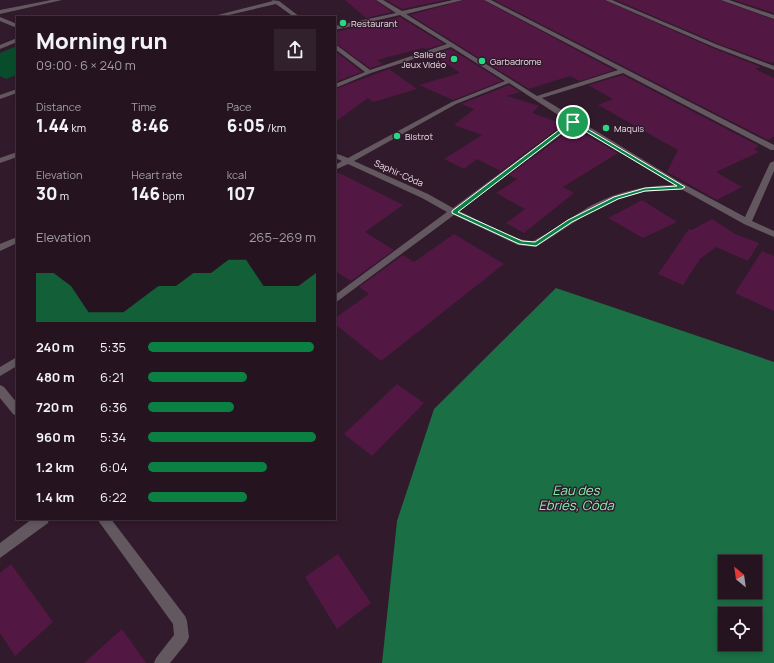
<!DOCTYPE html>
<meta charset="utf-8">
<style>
:root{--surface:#251420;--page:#31212d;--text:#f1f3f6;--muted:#a39ea5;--line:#42333e;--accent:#0b8043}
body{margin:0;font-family:Manrope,sans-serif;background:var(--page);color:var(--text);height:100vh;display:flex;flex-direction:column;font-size:15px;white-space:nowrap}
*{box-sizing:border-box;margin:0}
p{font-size:13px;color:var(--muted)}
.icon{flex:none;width:22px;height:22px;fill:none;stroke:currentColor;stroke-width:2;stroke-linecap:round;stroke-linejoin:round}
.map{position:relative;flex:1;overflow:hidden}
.details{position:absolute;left:16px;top:16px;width:320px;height:504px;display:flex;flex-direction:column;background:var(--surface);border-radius:0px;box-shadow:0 2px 6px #0003,0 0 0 1px var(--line)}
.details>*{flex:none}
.needle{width:26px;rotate:331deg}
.fabs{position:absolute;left:718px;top:555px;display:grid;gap:8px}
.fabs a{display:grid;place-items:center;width:44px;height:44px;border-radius:0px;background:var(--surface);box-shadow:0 2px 6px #0003,0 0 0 1px var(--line);font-size:20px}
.pin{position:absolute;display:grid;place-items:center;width:34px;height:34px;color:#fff;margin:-17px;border:2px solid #fff;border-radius:50%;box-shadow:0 1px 4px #0007}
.round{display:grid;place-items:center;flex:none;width:42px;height:42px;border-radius:0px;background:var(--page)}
.overview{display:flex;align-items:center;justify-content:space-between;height:68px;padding:0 20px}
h1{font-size:22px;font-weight:800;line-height:30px}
.stats{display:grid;grid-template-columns:repeat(3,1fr);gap:6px;height:68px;padding:4px 20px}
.stats div{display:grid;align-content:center}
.stats b{font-size:17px;font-weight:800}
.stats small{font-size:11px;font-weight:400}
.stats p{font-size:11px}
.chart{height:112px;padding:8px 20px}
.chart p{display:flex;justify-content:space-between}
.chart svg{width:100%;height:72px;margin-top:4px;fill:var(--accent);opacity:.7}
ul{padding:0 20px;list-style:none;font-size:13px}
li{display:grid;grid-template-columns:64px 48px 1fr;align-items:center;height:30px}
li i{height:10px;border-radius:5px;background:var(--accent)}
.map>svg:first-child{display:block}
</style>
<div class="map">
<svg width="774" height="663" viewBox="0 0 774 663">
<rect width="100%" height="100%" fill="#311a2b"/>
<path fill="#094c2c" d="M17 46V75L6 79 0 76V53Z"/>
<path fill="#1a6f44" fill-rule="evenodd" d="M556 288 774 362V663H382L397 521 434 409ZM725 562H755V592H725ZM725 614H755V644H725Z"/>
<path fill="#531744" d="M345 0H375L392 12 366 18Z
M386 0H446L402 9Z
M464 0H483L614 70 580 81 570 76 529 89 410 15Z
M494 0H604L713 48 761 67 755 69 774 78V137L768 140Z
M616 0H720L774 20V62L771 63 719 44Z
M734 0H774V13Z
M400 17 444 44 426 49 423 48 377 60 383 64 370 68 335 43V32Z
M451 49 502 81 453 100 419 85 460 73 433 54Z
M335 51 362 72 335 82Z
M389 69 417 89 373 102 368 98 335 122V89Z
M623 75 759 146 754 149 759 152 716 172 742 187 717 200 667 172 678 150 598 105 613 99 588 85Z
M509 85 520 92 507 96 539 106 532 113 564 124 501 171 477 159 464 169 444 159 482 135 454 125 474 109 461 104Z
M573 128 618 153 563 187 574 193 524 233 506 223 525 209 496 193 517 179 509 175Z
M335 171 403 205 365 232 394 250 351 281 335 271Z
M642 200 677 222 643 238 608 218Z
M712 219 735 234 759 243 748 261 716 247 700 259 683 285 658 274 689 229 692 230Z
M454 234 504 264 381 361 335 324V318L369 294 359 287 403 255 414 262Z
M762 251 774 256V311L735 293Z
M397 384 424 403 372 456 344 434Z
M338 554 371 603 337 629 305 577Z
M11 564 53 622 15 656 0 633V573Z
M122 629 146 663H84Z"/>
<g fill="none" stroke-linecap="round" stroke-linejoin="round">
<path fill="#645860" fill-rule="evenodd" d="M51 0H62L0 14V10Z
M271 0 279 1 300 17H294L276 4 220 17H210L273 1Z
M376 0H383L402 11 453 0H463L406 14 537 96 618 70 484 0H491L774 145V150H771L623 73 542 98 678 181 745 217 770 163 774 161V171L752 221 774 231V237L744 224 681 189 643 192 621 198 584 216 536 247 518 245 454 215 335 303V295L447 212 422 198 348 164 335 170V165L342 161 335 158V153L348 158 452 102 505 81 451 47 371 73 335 88V84L365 72 335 49V44L370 70 447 44 400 15 335 30V26L396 13ZM509 83 569 122 453 208 428 194 354 161 456 104ZM574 125 674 185C643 186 620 191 592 205 583 210 537 241 532 241 514 241 477 219 459 211Z
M605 0H612L718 45 774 66V70L714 47Z
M721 0H729L774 15V19Z
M0 17 17 24V28L0 21Z
M17 38V42L0 49V45Z
M17 89V93L0 99V95Z
M17 152V157L0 163V158Z
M17 237V243L0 251V244Z
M17 357V366L0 376V367Z
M0 385 4 387 17 403V416L13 414 0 398Z
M32 519H49L48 523 0 558V543Z
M97 519H111L185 616 187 621 189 637 187 642 170 663H154L156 658 174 635 173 624Z"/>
</g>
<path fill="#0b8043" stroke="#fff" fill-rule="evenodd" d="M571 121H574L685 187 682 189 645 191 618 199 572 222 536 246 519 244 452 213V211ZM573 124 677 186 645 188 614 197 568 220 535 242 522 241 458 212Z"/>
<g fill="#29d885" stroke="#311a2b" stroke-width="1.5">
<circle cx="343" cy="23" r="4"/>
<circle cx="454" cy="59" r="4"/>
<circle cx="482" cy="61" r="4"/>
<circle cx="606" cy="128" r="4"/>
<circle cx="397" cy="136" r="4"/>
</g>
<g text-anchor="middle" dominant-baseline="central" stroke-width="3" stroke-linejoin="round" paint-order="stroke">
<g font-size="9" fill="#efdee9" stroke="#311a2b" text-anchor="start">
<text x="351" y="23">Restaurant</text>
<text x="446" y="54" text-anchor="end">Salle de<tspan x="446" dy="10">Jeux Vidéo</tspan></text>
<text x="490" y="61">Garbadrome</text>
<text x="614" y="128">Maquis</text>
<text x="405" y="136">Bistrot</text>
</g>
<g font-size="9" fill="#efdee9" stroke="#311a2b">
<text transform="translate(399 173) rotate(24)">Saphir-Côda</text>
</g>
<g font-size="13" font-style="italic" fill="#84f0af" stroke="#311a2b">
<text x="576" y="490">Eau des<tspan x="576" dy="15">Ebriés, Côda</tspan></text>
</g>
</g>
</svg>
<div class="fabs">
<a><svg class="needle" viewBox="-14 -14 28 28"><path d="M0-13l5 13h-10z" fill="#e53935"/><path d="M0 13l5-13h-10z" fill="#a39ea5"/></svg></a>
<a><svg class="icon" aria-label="locate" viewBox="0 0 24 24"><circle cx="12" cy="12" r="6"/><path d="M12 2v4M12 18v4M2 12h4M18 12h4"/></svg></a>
</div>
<div class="pin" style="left:573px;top:122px;background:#1e9e55"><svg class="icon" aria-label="arrive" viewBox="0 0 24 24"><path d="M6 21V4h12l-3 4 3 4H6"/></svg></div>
<section class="details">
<div class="overview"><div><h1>Morning run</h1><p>09:00 · 6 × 240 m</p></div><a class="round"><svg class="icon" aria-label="share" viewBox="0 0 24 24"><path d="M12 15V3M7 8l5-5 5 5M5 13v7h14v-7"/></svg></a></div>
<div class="stats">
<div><p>Distance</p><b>1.44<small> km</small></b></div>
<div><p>Time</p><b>8:46</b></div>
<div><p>Pace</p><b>6:05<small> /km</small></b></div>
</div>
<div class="stats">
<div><p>Elevation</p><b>30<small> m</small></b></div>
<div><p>Heart rate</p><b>146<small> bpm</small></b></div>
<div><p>kcal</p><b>107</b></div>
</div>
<div class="chart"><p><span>Elevation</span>265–269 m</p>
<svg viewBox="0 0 160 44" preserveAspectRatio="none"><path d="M0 44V14L10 14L20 22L30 38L40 38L50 38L60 30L70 22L80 22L90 14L100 14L110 6L120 6L130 22L140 22L150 22L160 14V44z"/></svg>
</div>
<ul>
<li><b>240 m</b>5:35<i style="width:99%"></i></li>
<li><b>480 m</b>6:21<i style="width:59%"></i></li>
<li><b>720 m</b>6:36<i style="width:51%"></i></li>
<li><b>960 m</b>5:34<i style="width:100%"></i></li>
<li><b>1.2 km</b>6:04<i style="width:71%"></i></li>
<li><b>1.4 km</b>6:22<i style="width:59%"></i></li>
</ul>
</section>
</div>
